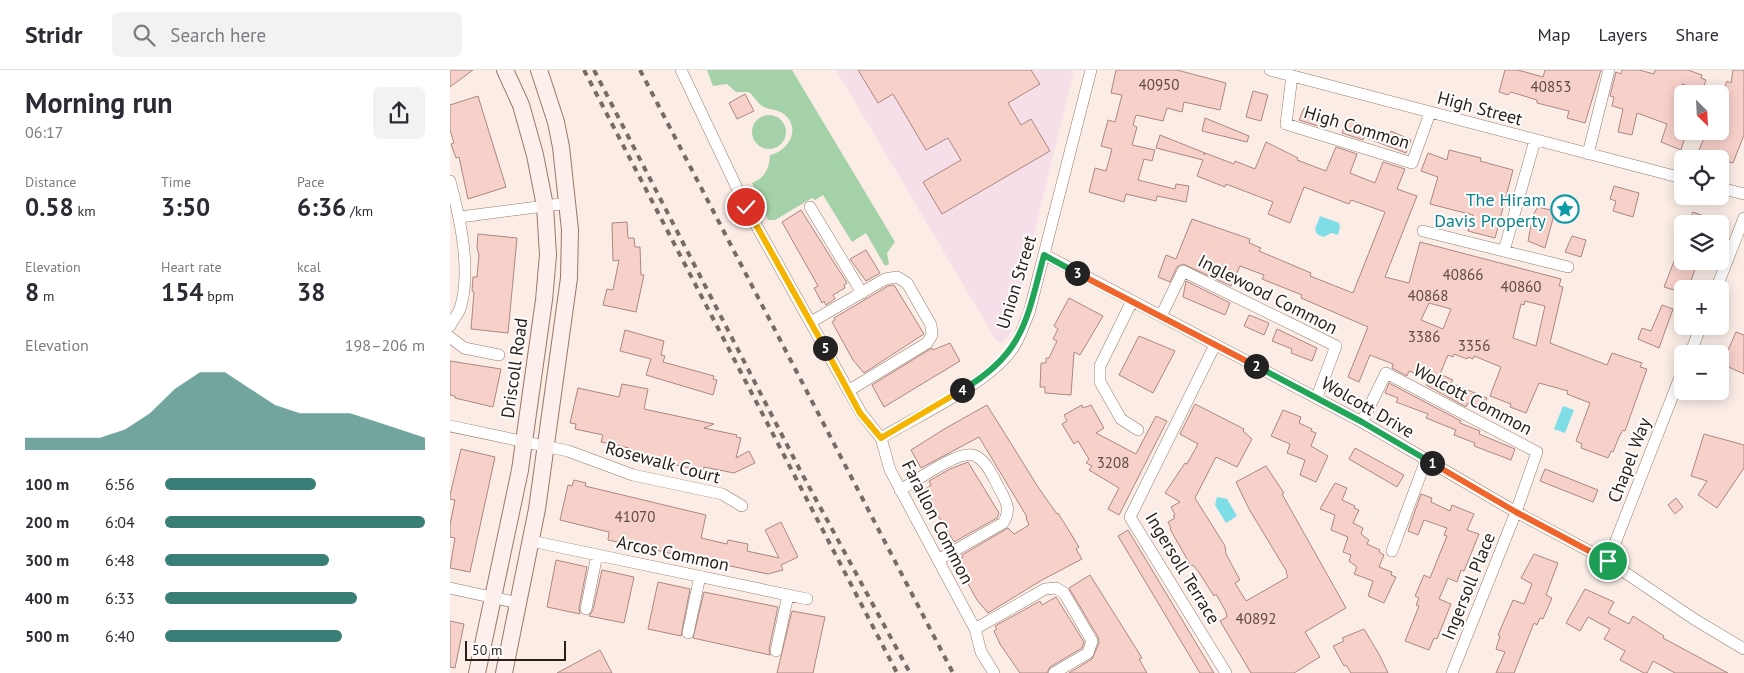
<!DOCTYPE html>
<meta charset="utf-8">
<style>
:root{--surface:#fff;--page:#f2f2f3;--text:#2b2b33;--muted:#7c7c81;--line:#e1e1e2;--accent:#397f77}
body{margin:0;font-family:"PT Sans",sans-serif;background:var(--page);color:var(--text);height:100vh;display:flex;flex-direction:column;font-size:19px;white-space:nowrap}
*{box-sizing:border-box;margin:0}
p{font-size:16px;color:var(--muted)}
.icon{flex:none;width:28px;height:28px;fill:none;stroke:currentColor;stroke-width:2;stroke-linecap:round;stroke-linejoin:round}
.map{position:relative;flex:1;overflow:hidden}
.drawer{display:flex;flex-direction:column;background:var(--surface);width:450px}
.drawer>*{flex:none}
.needle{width:32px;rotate:156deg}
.buttons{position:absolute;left:1224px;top:15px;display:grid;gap:10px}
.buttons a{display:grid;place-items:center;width:55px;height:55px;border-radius:8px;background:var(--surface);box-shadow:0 2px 12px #0003;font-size:25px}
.scale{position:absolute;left:15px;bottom:12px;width:101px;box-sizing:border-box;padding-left:5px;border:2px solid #2b1f19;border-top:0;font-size:14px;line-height:18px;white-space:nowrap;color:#2b1f19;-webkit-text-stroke:4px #fefefe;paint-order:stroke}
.pin{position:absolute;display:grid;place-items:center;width:42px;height:42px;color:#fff;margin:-21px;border:2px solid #fff;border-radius:50%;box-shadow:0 1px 5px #0007}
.km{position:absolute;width:25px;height:25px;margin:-12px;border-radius:50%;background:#222;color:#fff;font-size:14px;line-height:25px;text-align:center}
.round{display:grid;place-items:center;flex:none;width:52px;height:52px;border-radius:8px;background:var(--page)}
.overview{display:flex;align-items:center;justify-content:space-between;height:85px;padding:0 25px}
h1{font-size:28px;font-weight:600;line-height:38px}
.metrics{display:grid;grid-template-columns:repeat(3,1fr);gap:8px;height:85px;padding:5px 25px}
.metrics div{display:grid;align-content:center}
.metrics b{font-size:25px;font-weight:600}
.metrics small{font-size:14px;font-weight:400}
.metrics p{font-size:14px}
.chart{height:140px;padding:10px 25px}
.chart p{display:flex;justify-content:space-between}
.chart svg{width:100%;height:90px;margin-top:5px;fill:var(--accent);opacity:.7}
ul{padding:0 25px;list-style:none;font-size:16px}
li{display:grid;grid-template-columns:80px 60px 1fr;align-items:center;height:38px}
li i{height:12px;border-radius:6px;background:var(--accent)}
header{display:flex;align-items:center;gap:30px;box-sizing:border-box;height:70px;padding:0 25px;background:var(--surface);border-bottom:1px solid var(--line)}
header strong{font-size:24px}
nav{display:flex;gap:28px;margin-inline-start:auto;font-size:18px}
.search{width:350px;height:45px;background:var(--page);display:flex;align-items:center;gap:12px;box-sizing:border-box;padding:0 18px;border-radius:8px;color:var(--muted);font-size:19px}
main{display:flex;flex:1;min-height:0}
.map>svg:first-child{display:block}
</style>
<header>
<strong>Stridr</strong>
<div class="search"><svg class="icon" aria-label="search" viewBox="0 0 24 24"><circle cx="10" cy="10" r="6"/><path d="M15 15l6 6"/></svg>Search here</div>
<nav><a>Map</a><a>Layers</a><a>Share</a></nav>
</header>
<main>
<section class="drawer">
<div class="overview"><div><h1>Morning run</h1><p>06:17</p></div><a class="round"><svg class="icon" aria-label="share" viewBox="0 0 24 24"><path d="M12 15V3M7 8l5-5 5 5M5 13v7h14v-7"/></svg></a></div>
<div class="metrics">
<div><p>Distance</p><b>0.58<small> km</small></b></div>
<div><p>Time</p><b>3:50</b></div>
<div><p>Pace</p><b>6:36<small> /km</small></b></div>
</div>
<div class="metrics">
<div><p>Elevation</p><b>8<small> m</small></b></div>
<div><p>Heart rate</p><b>154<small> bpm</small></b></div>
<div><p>kcal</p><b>38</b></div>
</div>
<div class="chart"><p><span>Elevation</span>198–206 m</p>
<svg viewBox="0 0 160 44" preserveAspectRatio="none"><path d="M0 44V38L10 38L20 38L30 38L40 34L50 26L60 14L70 6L80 6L90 14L100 22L110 26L120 26L130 26L140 30L150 34L160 38V44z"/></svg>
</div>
<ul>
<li><b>100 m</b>6:56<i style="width:58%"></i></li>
<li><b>200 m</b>6:04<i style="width:100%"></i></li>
<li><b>300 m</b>6:48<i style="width:63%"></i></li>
<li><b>400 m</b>6:33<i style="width:74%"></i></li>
<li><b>500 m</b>6:40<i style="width:68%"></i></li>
</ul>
</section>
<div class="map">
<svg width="1294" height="603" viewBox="0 0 1294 603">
<rect width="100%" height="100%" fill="#fbede6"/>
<path fill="#f7dfe9" d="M386 0H624L560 264 552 273 546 270Z"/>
<path fill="#a4d1a7" d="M257 0H342L445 172 437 183 439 194 435 196 416 163 402 172 373 125 365 130 362 128 325 150H318L302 113C315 108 319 99 320 85 338 81 352 59 334 44 327 39 319 40 312 36 306 32 304 25 298 22H286L277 14 263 16Z
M302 62a17 17 0 1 1 34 0a17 17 0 1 1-34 0Z"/>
<path fill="#7edde6" d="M870 146 889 153 890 157 888 165 882 163 873 167 867 164 865 159Z
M1113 336 1124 340 1115 363 1104 359Z
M767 427 777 429 787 446 776 453 765 435Z"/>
<path fill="#f7d0ca" stroke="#ab8781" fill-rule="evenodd" d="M0 0H23L0 17Z
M408 0H581L590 14 558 33 571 55 581 49 600 81 492 144 473 112 511 90 498 68 476 80 443 24 428 33Z
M666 0H727L776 13 770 40 734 32 732 42 717 38 713 51 686 45 683 55 687 57 682 75 705 80 702 91 694 89 688 110 725 119 726 114 739 116 736 132 707 126 706 131 676 124 674 132 639 122 645 98 656 101 662 79 651 76 658 50 665 52 672 25 661 23Z
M1055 0H1068L1093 7 1095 0H1151L1135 53 1117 48 1119 41 1087 33V30L1061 22 1058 25 1049 22Z
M1172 0H1189L1204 4 1205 0H1238L1252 5 1251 8 1256 10 1252 21 1232 14V61H1237L1231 80 1211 72 1217 54 1187 43 1182 65 1168 62 1173 39 1162 36 1164 27 1160 26 1166 2 1171 4Z
M1283 0H1294V65L1283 93 1247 85 1257 61H1270V28L1277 11 1281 13Z
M803 21 818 25 811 51 796 47Z
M295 24 304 41 287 49 279 33Z
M28 26 56 117 18 129 9 87 6 88 1 74 4 73 0 60V35Z
M854 38 875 47 871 57 849 50Z
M755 48 799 66 797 72 752 61Z
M897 50 940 64 941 61 961 70 956 83 914 67 913 70 892 63Z
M710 65 755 83 754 85 755 83 784 94 785 91 805 99 816 72 848 88 847 90 876 101 886 77 907 84 900 103 925 113 933 92 955 99 947 119 967 126 935 207 959 213 970 172 1111 209 1109 216 1113 217 1100 273 1157 295 1162 283 1192 293 1190 297 1197 299 1175 361 1173 360 1169 367 1163 382 1161 381 1158 388 1131 378 1132 374 1126 371 1140 333 1117 324 1118 321 1089 313 1076 343 1060 337 1061 334 1040 326 1051 297 1024 286 1023 289 1018 287 1017 289 1004 284 1003 287 998 285 990 304 1003 310 1001 313 1037 328 1033 339 1018 333 1016 337 976 315 979 309 959 301 957 306 942 298 943 294 920 285 909 312 898 307 918 257 851 228 852 225 812 209 814 205 790 196 781 216 733 194 727 197 720 212 708 207 716 185 726 189 742 149 800 169 799 173 811 178 809 181 861 203 860 206 903 223 935 142 901 130 899 134 854 117 840 153 818 144 823 132 776 114 775 117 747 106 753 90 706 78ZM1075 231 1095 236 1086 276 1063 268 1071 234 1074 235ZM979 233 1001 239 993 259 971 250Z
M999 80 1031 88 1030 91 1063 100 1045 168 1018 161 1023 145 980 134 988 107 971 101 978 83 997 90Z
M1164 116 1189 123 1183 147 1163 141 1166 131 1160 129Z
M1088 137 1105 141 1095 178 1078 171 1083 145Z
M351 140 397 213 394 215 395 218 383 225 385 229 376 235 374 231 372 233 364 218 368 216 332 152Z
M1243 142 1271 153V154H1238Z
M177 152 178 168H184L185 177H190L191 205H194L186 242 153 235 157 219 163 220 169 190 163 191 162 153Z
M28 164 67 168 58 263 21 259 24 222 22 221 23 207H27L29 185 27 178Z
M1122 166 1136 170 1131 187 1115 182Z
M1232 171V191H1248L1238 219 1224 220 1214 217Z
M416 180 430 203 416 211 400 189Z
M736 211 780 233 775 245 733 227Z
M444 215 474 264 414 303 403 290 382 252 385 250 384 248 438 216Z
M619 228 653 246 630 285 624 282 621 325 595 323V317H590L591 293H596V288H599L607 271 603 269 608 259 604 256Z
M1212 235 1223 239 1209 278 1188 269 1192 258 1201 261Z
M799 245 819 253 814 265 794 256Z
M827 259 867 278 862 291 841 283 842 279 822 271Z
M175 260 214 271 211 285 215 286 213 292 264 306 263 309 267 310 263 325 196 305 201 289 170 281Z
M1286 262 1294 265V304L1272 294Z
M689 266 725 281 703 323 669 305Z
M500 273 510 291 434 337 422 315 482 278 483 280Z
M0 291 51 299 43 337 5 328V326L0 325Z
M939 313 1011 351 1010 353 1030 361 1029 364 1065 379 1061 390 1024 376 1025 373 1004 365 1006 360 976 348 978 344 946 332 948 328 935 323Z
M172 314 198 319 194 339 264 354 254 358 287 365 286 367 291 368 286 388 299 381 305 393 284 403 254 397 253 401 178 384 179 378 151 372 153 365 125 359 126 354 120 353 128 318 169 327Z
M745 334 794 359 793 361 802 369 787 397 766 387 745 428 775 476 776 484 790 510 785 513 796 531 838 507 836 503 837 502 799 439 786 412 816 396 834 423 832 424 896 538 855 562 870 587 844 603H801L770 551 777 547 776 542 766 524 764 526 748 501 743 495 741 496 720 459 721 458 718 452 725 448 723 446 725 445 721 437 730 432 715 423 735 393 737 394 748 374 730 364Z
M537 335 588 417 607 444 608 443 629 477 626 479 632 489 592 510 538 543 527 530 506 492 513 487 512 485 558 458 564 464 579 455 576 448 577 447 529 367 471 398 461 380 496 358Z
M632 335 633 338 641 335 654 358 646 363 686 384 706 346 717 351 669 445 658 439 669 418 639 400 642 396 636 393 639 389 628 371 624 374 612 354 617 351 614 345Z
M833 340 851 347 849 353 862 359 861 361 866 363 861 376 878 386 866 412 850 405 855 390 837 383 840 374 821 366Z
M1254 364 1294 375V398L1267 438 1248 425 1257 411 1241 406Z
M905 378 954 405 947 417 899 389Z
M11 379 45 387 20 502 0 498 5 468 0 467V455L5 430 0 429V425Z
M518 392 549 443 547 448 504 472 473 421 481 415 479 411 500 399Z
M1095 399 1148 420 1143 432 1090 411Z
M124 410 136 413 135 416 256 445 251 468 277 474 278 470 298 474 297 481 329 488 315 460 331 452 348 487 331 495 333 500 318 504 158 470 159 462 110 450 118 415 122 416Z
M885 413 897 418 892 430 905 436 904 438 909 440 903 453 913 458 911 464 919 470 917 474 930 480 929 482 934 485 929 497 942 502 941 505 946 507 934 533 918 526 923 511 904 504 907 497 899 491 901 485 893 482 898 467 881 460 885 445 870 439Z
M971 424 982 428 981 432 1000 441 1002 435 1024 444 1017 460 1029 464 1014 501 1011 500 1007 512 998 508 989 529 1001 534 987 569 984 568 979 580 955 571 969 536 966 535 969 528 965 526 974 505 980 508 997 466 994 465 997 458 974 450 968 465 958 461Z
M1226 428 1233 437 1225 444 1218 435Z
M678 460 740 563 764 603H750L668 466Z
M1084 484 1108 493 1096 525 1102 528 1093 549 1090 548 1087 555 1084 553 1064 603H1046L1055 582 1046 579 1050 566 1048 565 1063 530 1074 534 1082 514 1071 508Z
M106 490 137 497 129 538 130 544 97 537Z
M152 500 184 507 174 553 139 546 143 540Z
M640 505 692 588 689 589 697 603H619L642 589 649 573 648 567 619 518Z
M208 512 240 519 231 566 198 559Z
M1135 519 1164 532 1158 543 1179 554 1183 546 1214 566 1213 568 1278 603H1225L1203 591 1197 603H1194L1170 590 1175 581 1154 569 1160 559 1138 547 1130 561 1116 553Z
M254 522 328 537 319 579 320 585 243 568Z
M606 527 634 572 632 578 600 597 597 603H570L550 574 544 561 547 559 545 556 590 531 592 535Z
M342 541 375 547 363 603H327Z
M0 551 14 554 5 598 0 597Z
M914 559 930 586 938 603H901L896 595 894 596 883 576 894 571 892 568Z
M150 580 162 603H107Z"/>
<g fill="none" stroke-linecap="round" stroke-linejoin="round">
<g stroke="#977969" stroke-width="12">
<path id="street" d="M231 0 296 137 411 343 431 368 440 400 525 559 531 582 544 603
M820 0 1232 108
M842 6 836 54 962 93 980 43
M1138 84 1159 0
M0 111C10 148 22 201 10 239 8 244 3 250 0 256
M1270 118 1294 124
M360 137 412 223
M10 147 118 133
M973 161 1118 197
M1054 181 1085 70
M595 185 912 352 1066 442 1158 491 1244 549 1294 579
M1266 219 1294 148
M682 231 650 296V312L671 349 688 360
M711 246 733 201 886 276 867 327
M361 252 435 209 447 207 457 213 481 255 482 265 477 273 398 321
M0 267 14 278 49 285
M765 275 680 447 776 603
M1240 284 1251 256
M912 352 936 303 1087 382 1066 442 1002 603
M0 356 118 381 183 405 272 424 292 436
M431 368C467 346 540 313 563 278 570 268 574 254 579 243L641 0
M450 420C466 411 507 381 523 385 536 389 543 407 549 418 556 431 562 439 553 453L488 490
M81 471 357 529
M942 481 976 390
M1158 491 1232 302
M0 518 68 533
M136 539 147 485
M525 559 595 519 606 518 614 523 642 571 638 583 604 603
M238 563 250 506
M326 581 338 525"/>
</g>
<g stroke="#977969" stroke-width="18">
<path id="secondary" d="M27 603 70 400 94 230 98 185 95 136 85 85 71 35 55 0
M54 603 87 439 119 208 120 160 111 77 106 52 89 0"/>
</g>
<use href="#street" stroke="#fff" stroke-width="11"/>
<use href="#secondary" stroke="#fdefec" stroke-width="16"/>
<path stroke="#786b65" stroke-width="4" stroke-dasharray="6 6" stroke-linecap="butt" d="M134 0 447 603
M144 0 350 400 460 603
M190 0 503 603"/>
</g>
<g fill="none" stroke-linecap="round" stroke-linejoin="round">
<g stroke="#fff" stroke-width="10">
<path id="split-1" d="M982 393 1066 442 1158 491"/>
</g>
<g stroke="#fff" stroke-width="10">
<path id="split-2" d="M806 296 912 352 982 393"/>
</g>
<g stroke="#fff" stroke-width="10">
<path id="split-3" d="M627 203 806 296"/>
</g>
<g stroke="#fff" stroke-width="10">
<path id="split-4" d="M512 320C574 284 577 249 594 185L627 203"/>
</g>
<g stroke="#fff" stroke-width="10">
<path id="split-5" d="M375 278 410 343 431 368 512 320"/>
</g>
<g stroke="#fff" stroke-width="10">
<path id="split-6" d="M296 137 375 278"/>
</g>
<use href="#split-1" stroke="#f0652b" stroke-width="6"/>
<use href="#split-2" stroke="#22a559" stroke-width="6"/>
<use href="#split-3" stroke="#f0652b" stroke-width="6"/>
<use href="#split-4" stroke="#22a559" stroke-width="6"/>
<use href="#split-5" stroke="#f5b400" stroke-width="6"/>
<use href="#split-6" stroke="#f5b400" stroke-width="6"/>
</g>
<defs>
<g id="sight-ring" transform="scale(1.4375)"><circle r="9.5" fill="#fefefe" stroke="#0f9aa8" stroke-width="1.5"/><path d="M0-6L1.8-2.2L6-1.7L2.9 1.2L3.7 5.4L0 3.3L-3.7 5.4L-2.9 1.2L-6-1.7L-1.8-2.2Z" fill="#0f9aa8"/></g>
</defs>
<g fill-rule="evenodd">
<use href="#sight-ring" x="1115" y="139"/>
</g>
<g text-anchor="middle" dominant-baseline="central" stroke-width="4" stroke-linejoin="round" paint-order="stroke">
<g font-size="15" fill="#5e4b45">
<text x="709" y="14">40950</text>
<text x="1101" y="16">40853</text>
<text x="1013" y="204">40866</text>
<text x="1071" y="216">40860</text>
<text x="978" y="225">40868</text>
<text x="974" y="266">3386</text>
<text x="1024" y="275">3356</text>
<text x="663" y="392">3208</text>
<text x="185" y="446">41070</text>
<text x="806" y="548">40892</text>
</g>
<g font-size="18" fill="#2b1f19" stroke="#fefefe">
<text transform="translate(1030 38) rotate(15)">High Street</text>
<text transform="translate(907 57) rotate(17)">High Common</text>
<text transform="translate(566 212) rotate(-73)">Union Street</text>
<text transform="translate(818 224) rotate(27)">Inglewood Common</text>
<text transform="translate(64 298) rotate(-82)">Driscoll Road</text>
<text transform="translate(1023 329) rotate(28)">Wolcott Common</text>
<text transform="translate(918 337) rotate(30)">Wolcott Drive</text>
<text transform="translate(1179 390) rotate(-69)">Chapel Way</text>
<text transform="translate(213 392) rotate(15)">Rosewalk Court</text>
<text transform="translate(488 452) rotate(63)">Farallon Common</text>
<text transform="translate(223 483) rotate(12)">Arcos Common</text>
<text transform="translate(733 498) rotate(59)">Ingersoll Terrace</text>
<text transform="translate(1018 516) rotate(-68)">Ingersoll Place</text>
</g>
<g font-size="18" fill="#0d838f" stroke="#fefefe" text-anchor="end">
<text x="1096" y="129">The Hiram<tspan x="1096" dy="21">Davis Property</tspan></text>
</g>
</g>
</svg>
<div class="buttons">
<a><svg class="needle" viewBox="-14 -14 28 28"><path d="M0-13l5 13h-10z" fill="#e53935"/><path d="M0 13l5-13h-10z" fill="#7c7c81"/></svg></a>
<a><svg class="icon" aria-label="locate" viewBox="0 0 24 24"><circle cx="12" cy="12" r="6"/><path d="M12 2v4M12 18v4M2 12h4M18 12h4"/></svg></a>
<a><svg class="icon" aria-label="layers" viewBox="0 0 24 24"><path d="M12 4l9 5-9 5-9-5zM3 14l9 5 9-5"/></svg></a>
<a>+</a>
<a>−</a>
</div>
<div class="scale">50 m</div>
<div class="pin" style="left:1158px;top:491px;background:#1e9e55"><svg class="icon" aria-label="arrive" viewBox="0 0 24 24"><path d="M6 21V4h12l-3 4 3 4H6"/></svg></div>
<div class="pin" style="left:296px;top:137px;background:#d93025"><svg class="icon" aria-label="check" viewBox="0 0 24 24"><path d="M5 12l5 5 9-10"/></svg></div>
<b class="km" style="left:982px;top:393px">1</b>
<b class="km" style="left:806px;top:296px">2</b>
<b class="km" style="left:627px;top:203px">3</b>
<b class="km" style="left:512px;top:320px">4</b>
<b class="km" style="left:375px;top:278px">5</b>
</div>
</main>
